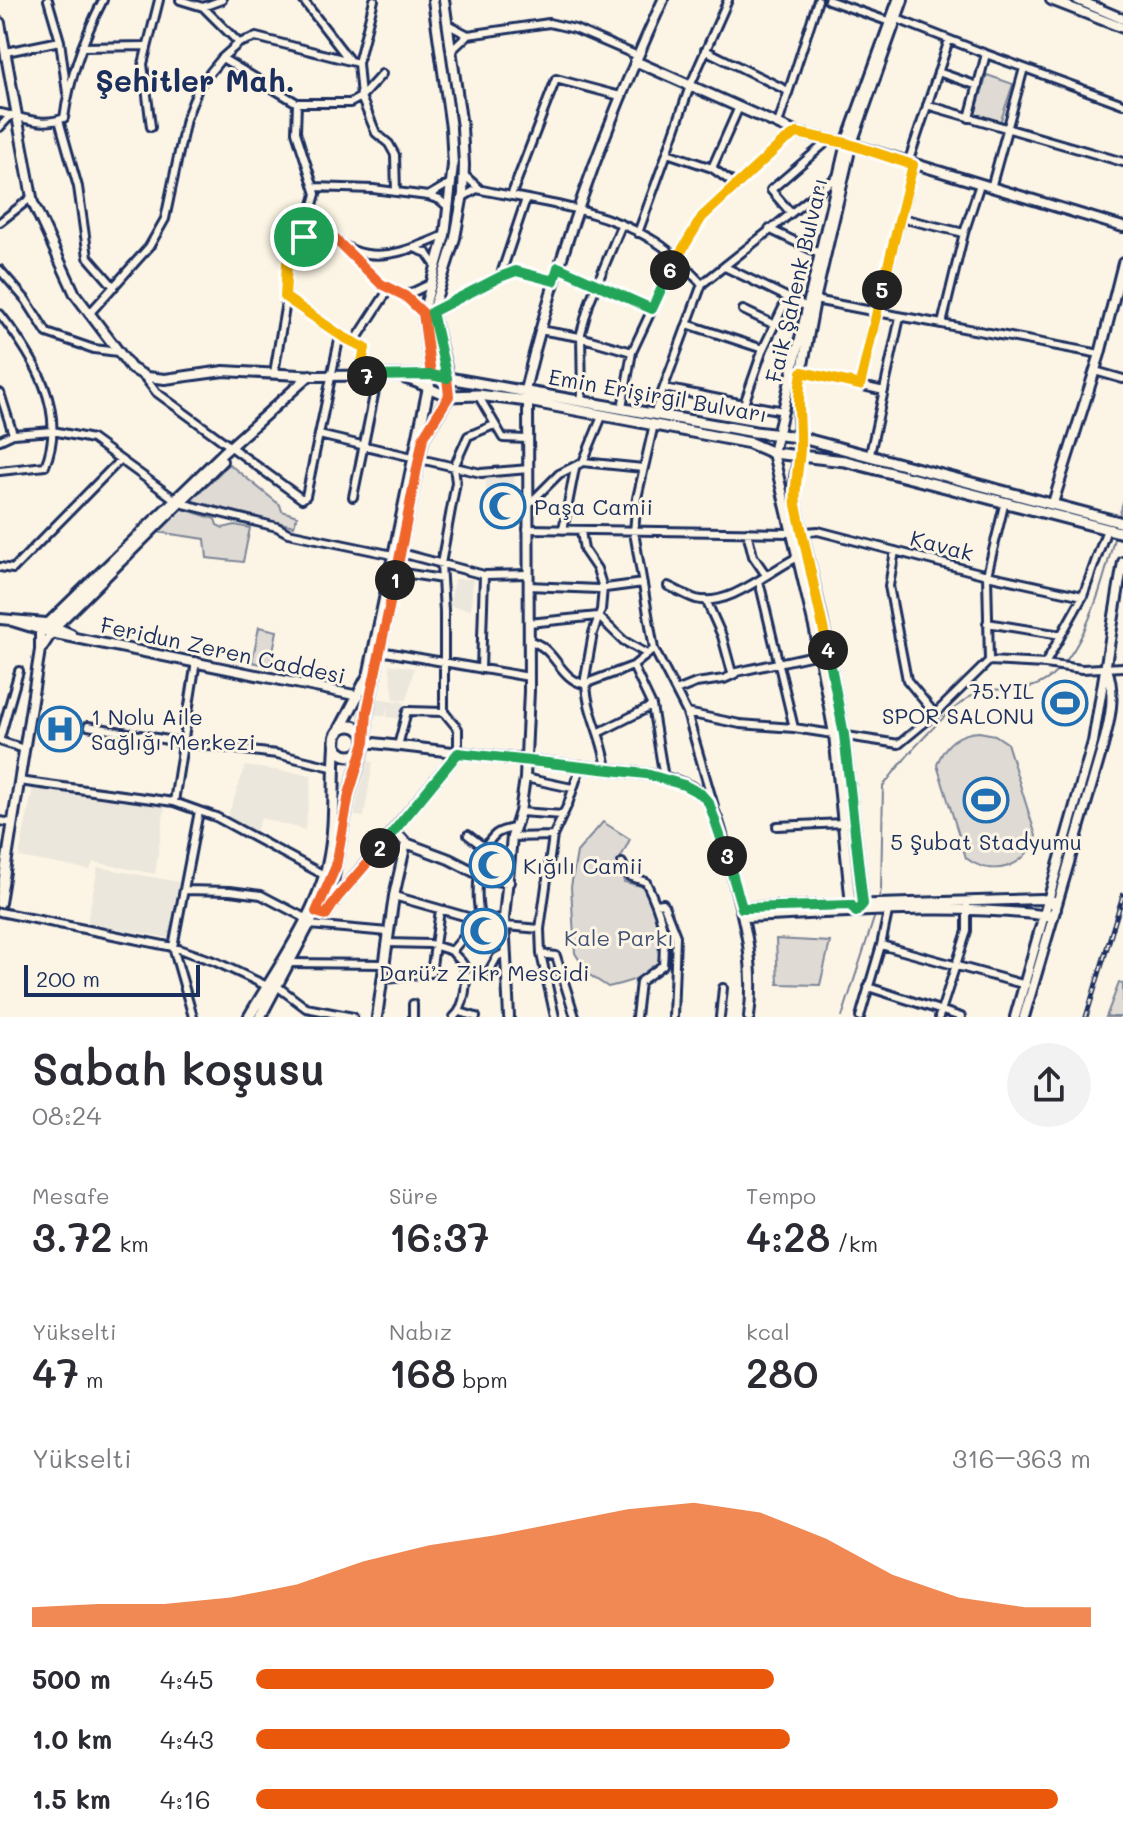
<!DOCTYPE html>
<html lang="tr">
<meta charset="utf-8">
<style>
:root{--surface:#fff;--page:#f2f2f3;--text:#2b2b33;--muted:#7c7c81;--accent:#ea580c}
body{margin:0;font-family:Mali,sans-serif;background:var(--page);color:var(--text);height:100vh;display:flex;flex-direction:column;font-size:30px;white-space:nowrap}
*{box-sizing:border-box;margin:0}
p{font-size:26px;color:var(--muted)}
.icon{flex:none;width:44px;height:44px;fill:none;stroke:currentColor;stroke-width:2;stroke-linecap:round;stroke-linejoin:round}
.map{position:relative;height:1017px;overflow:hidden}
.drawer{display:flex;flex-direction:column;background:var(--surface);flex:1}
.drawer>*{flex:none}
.scale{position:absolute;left:24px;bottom:20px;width:176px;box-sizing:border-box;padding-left:8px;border:4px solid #1b2f5e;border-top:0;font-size:22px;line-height:28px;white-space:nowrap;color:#1b2f5e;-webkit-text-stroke:6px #fcf5e5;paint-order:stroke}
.pin{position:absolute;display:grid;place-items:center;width:68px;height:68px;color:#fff;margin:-34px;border:4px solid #fff;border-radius:50%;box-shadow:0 2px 8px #0007}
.km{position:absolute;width:40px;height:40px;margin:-20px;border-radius:50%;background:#222;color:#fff;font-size:22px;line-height:40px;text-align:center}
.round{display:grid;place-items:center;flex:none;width:84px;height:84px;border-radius:42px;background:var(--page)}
.summary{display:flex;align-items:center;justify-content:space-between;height:136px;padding:0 32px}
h1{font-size:44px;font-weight:600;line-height:60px}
.metrics{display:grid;grid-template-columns:repeat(3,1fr);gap:12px;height:136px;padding:8px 32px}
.metrics div{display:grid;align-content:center}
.metrics b{font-size:40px;font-weight:600}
.metrics small{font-size:22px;font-weight:400}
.metrics p{font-size:22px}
.chart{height:224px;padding:16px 32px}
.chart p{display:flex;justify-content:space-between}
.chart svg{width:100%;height:144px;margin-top:8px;fill:var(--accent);opacity:.7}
ul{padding:0 32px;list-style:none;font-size:26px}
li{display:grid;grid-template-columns:128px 96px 1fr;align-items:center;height:60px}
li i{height:20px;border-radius:10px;background:var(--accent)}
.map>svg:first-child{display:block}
</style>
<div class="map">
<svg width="1123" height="1017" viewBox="0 0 1123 1017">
<rect width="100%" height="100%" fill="#fcf5e5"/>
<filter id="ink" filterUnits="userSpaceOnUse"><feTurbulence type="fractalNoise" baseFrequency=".0125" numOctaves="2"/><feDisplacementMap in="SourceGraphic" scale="16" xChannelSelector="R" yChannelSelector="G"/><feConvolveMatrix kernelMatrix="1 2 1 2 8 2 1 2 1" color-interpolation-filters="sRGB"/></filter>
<g filter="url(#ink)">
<path fill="#ece7dc" d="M514 472 515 490 486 491 485 473Z
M454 579H473L471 610 450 606Z
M389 664 414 668 407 700 394 699Z
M374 698 404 702 402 719 387 717 388 706 385 717 372 713Z
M366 761 373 762 364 817 354 816Z
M245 766 312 775 305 830 261 818 254 836 227 819Z
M33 787 165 807 155 874 93 862 90 870 19 857Z
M98 867 179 882 169 938 87 923Z"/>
<path fill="#dfdbd4" stroke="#7d8599" stroke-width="2" d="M987 75 1013 84 1000 123 975 114Z
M229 464 280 505 282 511 297 516 294 526 190 502Z
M180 508 215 519 217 525 223 528 235 525 250 528 243 562 207 558 205 539 157 532 156 530Z
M259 627 277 631 270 666 252 662Z
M979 732 995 735 1007 743 1036 836C1026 868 992 878 966 858L937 765C944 744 957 733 979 732Z
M603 822 630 839 619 861 624 882 645 887C673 943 679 972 608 987L588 974 575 953 571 887 577 852Z
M776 939 830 942 820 985 778 984Z
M1119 983 1123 984V1017H1106Z"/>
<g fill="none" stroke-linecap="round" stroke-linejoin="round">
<path stroke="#767f94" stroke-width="2" d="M1119 516 1123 502
M878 901 881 890 883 786C907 755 940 715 974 694 988 686 1016 692 1034 686 1081 671 1105 578 1115 534
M842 1017 875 915"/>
<g stroke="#1b2f5e" stroke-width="12">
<path id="street" d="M48 0 60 41 67 93
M180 0 203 7 222 0
M303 0 350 61 358 63 361 97 376 133 389 144 395 155 396 192
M828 0 890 22
M203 7 239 43
M897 19 986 54 969 118
M447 24 468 35
M82 47 145 46
M705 50 788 91
M6 52 60 41
M450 52 468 35 549 23 575 29 638 56
M986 54 1123 104
M222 58 297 103H350L361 97 382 74
M358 63 374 0
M938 72 978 86
M927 105 1123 162
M0 113C22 117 42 127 64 118 70 76 84 37 103 0
M59 120 78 187 88 257 114 287
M778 124 818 0
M0 127 11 115
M151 127 143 64 159 0
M908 163 949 40
M712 168 667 153 690 86 728 0
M464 175 481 190
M736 185 712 168 739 107
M314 187 373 189 428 196
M991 188 1024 68
M511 196 556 79 620 96
M463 197 477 189C536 202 598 207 651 239 671 250 686 268 702 284L838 176
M448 207 440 200 428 196 452 182
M790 212 771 190 829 140
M901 218 913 165
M0 222 32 197
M769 229 819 253
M638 233 667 153
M964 233 980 184
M304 237 335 239C367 268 410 251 445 235
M414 248 427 253 436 266
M350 253 381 284 405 296 423 313
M558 267 652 309
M725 267 807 307
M0 270 26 300 47 333 94 349 118 352
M500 277 526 199
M405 296 430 284
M285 297 343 337 365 348 359 376
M815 300 877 312 860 385
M743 310 775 325
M432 312 500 277 516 271 554 281
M0 314C34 357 68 411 45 466L0 471
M89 314 149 247 165 219 186 119 199 86 222 58 239 43 256 37 350 61
M687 324 763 349 788 297
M942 324 877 312 901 218 964 233 942 324 1100 354
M539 330 580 337 632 352 676 258 702 217 783 142 797 133
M354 343 389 289
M763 349 744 404 784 411
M1095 371 1123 379
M802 372 884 391
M274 373 286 302 287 263 302 244 316 194 296 132 297 103
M143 375 156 392 302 499 306 496 340 335
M664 388 744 404
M0 393 13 434
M478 395 503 438 527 439
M582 400 581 333 590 301 621 226
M622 408 632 352
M654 414 702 284
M654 424 637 498 634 532 654 649 687 713 740 724 794 728 899 744 935 714 989 661
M319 435 412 457
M0 440 13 434 53 431 92 439 180 503 277 527 288 533 393 555
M870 454 900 317
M420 459 481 473 529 469
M583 462 643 468
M353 497 378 376
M528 505 559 474 583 462 603 414
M527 529 793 533 818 531 987 575 1083 596
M563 530 575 468
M581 531 584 550 597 569 603 588 601 610 593 633 584 684
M747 532 753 556 766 575
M895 551 889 586 907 680 935 714
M401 553 484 575 527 574
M0 567 13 569 120 460
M397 572 442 579
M759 581 794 728
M528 586 598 589 643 583
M668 586C677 590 687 596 696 599 729 608 770 570 798 557
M706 600 722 636 732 673 819 654
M529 623 598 616 624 641 647 654
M987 623 1061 635
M529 641C555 646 559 679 584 684L633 666 654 649
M380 651 529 677
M989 661 1045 664 1083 596 1107 529
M989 661 987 575 1005 501
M1045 664 1082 669 1123 667
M633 666 652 706 664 778
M481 669 484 575
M586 684C587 713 604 739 607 770
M676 691 696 683 724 679 735 674
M687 713 714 806
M88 726 185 743 277 754 336 768
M600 732 652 706
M0 738 19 671
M0 741 24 749
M398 746 407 711 444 712
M458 753V729L444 712V611L441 564 456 482 454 467 468 436 494 425
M525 778 572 788
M19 781 174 802 216 817 324 875
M174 802 196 661
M520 812 563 815
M0 821 12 823
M777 826 843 823
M468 835 485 848
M512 837 553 836
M622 863 629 876 646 882C661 913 666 930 663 965L640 982 636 1017
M184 890 230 891 261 895 305 918
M394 896 478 920 504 918
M656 904 663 903 676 936 673 1017
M0 912 173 947 216 962 267 986
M481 921C475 898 476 850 496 834 501 830 508 829 515 828
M310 925 388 932
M506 926 540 929 553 836 568 804 581 765
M540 929 541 954 556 956 575 1017
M387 943 430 944 452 951
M881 945 1026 985
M541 954 555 1017
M289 963 384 964
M464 977 489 971 497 957 506 952
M382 979C401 979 414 973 431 973L440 910
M277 986 306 1008 353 1017
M868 987 961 1017
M413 1004V1017
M460 1012 476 1017
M193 1017 173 947 199 811
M454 1017C465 1008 468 980 464 966 462 960 455 957 452 951L478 920
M720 1017 723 988
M860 1017 881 945 888 912
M939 1017 967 931V903"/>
</g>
<g stroke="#1b2f5e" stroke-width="14">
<path id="secondary" d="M898 0 846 143 773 453 815 631 834 734 851 905 856 912 863 904 844 735 822 618 796 505 794 484 800 447 797 397 815 300 851 146 903 0
M1051 0 1123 28
M1078 0 1123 19
M0 23 33 203 75 294 131 368 147 377 165 379 224 371 318 376 431 375 423 313 445 235 453 165 451 128 433 0
M635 61 797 133 846 143 1123 227
M406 379C421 383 433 391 449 396L446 368 432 312 455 238 463 194 464 165 462 127 444 0
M525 390C557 255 605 126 663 0
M1053 503 1100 354 1123 263
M0 619 46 623 71 634
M12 621 51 633 359 696
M41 649 56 626 222 461
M365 742 646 774C664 777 690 783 704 796 718 811 723 839 728 859 742 913 757 960 749 1017
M395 831 406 843 449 859 488 879 509 882
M0 903 40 650V631L223 453 310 375
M742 908 1041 899 1053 901 1056 909 1050 916C953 903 843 913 745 917
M316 912 326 915 337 898 458 753
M377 1017 394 896 406 843
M509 1017 504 918 512 837 520 812 525 778 529 691 528 401
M1015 1017 1093 742 1123 562
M1024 1017 1103 746C1110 720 1116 694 1107 669"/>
</g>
<g stroke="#1b2f5e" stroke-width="15">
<path id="primary" d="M335 741a15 15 0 1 1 30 0a15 15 0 1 1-30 0Z
M338 733 369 674 431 375 755 432 798 437 1123 523
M365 739 367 712 423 438 449 396 478 395 528 401 750 443 773 453 845 461 1123 533
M249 1017C276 971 316 915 328 863 337 822 332 780 336 739
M260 1017 333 879 349 794 364 746"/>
</g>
<use href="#street" stroke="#fcf5e5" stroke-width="6"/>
<use href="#secondary" stroke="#fcf5e5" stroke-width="8"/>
<use href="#primary" stroke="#fcf5e5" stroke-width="9"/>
<g stroke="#1b2f5e" stroke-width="5">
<path id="rail" d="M1086 1017 1123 895"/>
</g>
<use href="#rail" stroke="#fcf5e5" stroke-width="2" stroke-dasharray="6" stroke-linecap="butt"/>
</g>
</g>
<g fill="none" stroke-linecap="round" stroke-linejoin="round" filter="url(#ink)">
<g stroke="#fff" stroke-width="16">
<path id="split-1" d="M304 237 335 239 381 284 405 296 423 313 431 375 447 378 449 396 423 438 395 580"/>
</g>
<g stroke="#fff" stroke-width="16">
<path id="split-2" d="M380 848 337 898 326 915 316 912 336 866 349 794 365 742 367 712 395 580"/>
</g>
<g stroke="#fff" stroke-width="16">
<path id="split-3" d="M380 848 458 753 646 774 684 785 701 794 709 803 727 856"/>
</g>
<g stroke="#fff" stroke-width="16">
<path id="split-4" d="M727 856 742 908 851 905 856 912 863 904 844 735 828 650"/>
</g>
<g stroke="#fff" stroke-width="16">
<path id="split-5" d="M828 650 796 505C794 485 799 468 800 448 801 420 796 403 802 372L860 385 882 290"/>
</g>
<g stroke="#fff" stroke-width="16">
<path id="split-6" d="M670 270 702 217 783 142 797 133 846 143 913 165 882 290"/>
</g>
<g stroke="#fff" stroke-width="16">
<path id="split-7" d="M367 376 431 375 447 378 432 312 500 277 516 271 554 281 558 267 652 309 670 270"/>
</g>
<g stroke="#fff" stroke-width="16">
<path id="split-8" d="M304 237 287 263 285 297 343 337 365 348 359 376H367"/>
</g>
<use href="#split-1" stroke="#f0652b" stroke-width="10"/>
<use href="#split-2" stroke="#f0652b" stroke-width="10"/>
<use href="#split-3" stroke="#22a559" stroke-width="10"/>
<use href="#split-4" stroke="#22a559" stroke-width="10"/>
<use href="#split-5" stroke="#f5b400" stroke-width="10"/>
<use href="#split-6" stroke="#f5b400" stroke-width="10"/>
<use href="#split-7" stroke="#22a559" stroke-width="10"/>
<use href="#split-8" stroke="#f5b400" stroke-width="10"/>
</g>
<defs>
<g id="mosque-ring" transform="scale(2.3)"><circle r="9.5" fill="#fcf5e5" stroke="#1f6fb2" stroke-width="1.5"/><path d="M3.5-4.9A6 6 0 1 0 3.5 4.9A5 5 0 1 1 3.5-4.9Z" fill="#1f6fb2"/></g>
<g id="stadium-ring" transform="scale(2.3)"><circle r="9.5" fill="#fcf5e5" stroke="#1f6fb2" stroke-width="1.5"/><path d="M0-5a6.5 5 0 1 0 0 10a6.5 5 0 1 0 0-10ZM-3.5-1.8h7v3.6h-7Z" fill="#1f6fb2"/></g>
<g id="hospital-ring" transform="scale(2.3)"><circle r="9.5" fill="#fcf5e5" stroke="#1f6fb2" stroke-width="1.5"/><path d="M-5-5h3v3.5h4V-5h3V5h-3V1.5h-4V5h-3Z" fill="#1f6fb2"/></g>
</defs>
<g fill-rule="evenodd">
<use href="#mosque-ring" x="503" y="506"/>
<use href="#stadium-ring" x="1065" y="703"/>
<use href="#hospital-ring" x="60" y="729"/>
<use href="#stadium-ring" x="986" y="800"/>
<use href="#mosque-ring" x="492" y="865"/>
<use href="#mosque-ring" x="484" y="931"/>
</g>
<g text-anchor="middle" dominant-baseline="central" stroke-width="6" stroke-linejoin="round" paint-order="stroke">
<g font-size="22" fill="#1b2f5e" stroke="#fcf5e5">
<text transform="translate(796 280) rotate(-77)">Faik Şahenk Bulvarı</text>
<text transform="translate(658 395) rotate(10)">Emin Erişirgil Bulvarı</text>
<text transform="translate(942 545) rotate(15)">Kavak</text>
<text transform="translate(223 650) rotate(12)">Feridun Zeren Caddesi</text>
</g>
<g font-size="22" fill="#1b2f5e" stroke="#fcf5e5" text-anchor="start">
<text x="534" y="506">Paşa Camii</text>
<text x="1034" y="690" text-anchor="end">75.YIL<tspan x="1034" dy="25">SPOR SALONU</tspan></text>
<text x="91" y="716">1 Nolu Aile<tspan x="91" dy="25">Sağlığı Merkezi</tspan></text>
<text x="986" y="841" text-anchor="middle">5 Şubat Stadyumu</text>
<text x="523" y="865">Kığılı Camii</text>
<text x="484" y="972" text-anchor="middle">Darü’z Zikr Mescidi</text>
</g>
<g font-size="22" fill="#425176" stroke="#fcf5e5">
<text x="619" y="937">Kale Parkı</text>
</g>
<g font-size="30" font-weight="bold" fill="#1b2f5e" stroke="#fcf5e5">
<text x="195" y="80">Şehitler Mah.</text>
</g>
</g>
</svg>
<div class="scale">200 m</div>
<div class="pin" style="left:304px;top:237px;background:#1e9e55"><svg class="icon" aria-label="arrive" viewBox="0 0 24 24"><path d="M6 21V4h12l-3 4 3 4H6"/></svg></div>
<b class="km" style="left:395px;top:580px">1</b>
<b class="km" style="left:380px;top:848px">2</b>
<b class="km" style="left:727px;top:856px">3</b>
<b class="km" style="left:828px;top:650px">4</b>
<b class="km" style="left:882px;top:290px">5</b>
<b class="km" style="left:670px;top:270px">6</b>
<b class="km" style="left:367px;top:376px">7</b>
</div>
<section class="drawer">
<div class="summary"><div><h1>Sabah koşusu</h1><p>08:24</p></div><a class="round"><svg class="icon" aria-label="share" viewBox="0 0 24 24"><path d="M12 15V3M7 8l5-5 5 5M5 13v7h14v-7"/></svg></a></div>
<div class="metrics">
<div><p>Mesafe</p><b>3.72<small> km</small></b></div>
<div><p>Süre</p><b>16:37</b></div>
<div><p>Tempo</p><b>4:28<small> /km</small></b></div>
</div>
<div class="metrics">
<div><p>Yükselti</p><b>47<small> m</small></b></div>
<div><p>Nabız</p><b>168<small> bpm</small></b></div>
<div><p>kcal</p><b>280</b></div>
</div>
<div class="chart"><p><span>Yükselti</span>316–363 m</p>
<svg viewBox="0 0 160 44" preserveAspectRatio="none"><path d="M0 44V38L10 37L20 37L30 35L40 31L50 24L60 19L70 16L80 12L90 8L100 6L110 9L120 17L130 28L140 35L150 38L160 38V44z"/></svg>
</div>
<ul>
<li><b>500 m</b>4:45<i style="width:62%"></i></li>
<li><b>1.0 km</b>4:43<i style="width:64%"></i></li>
<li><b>1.5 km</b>4:16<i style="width:96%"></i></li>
</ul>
</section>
